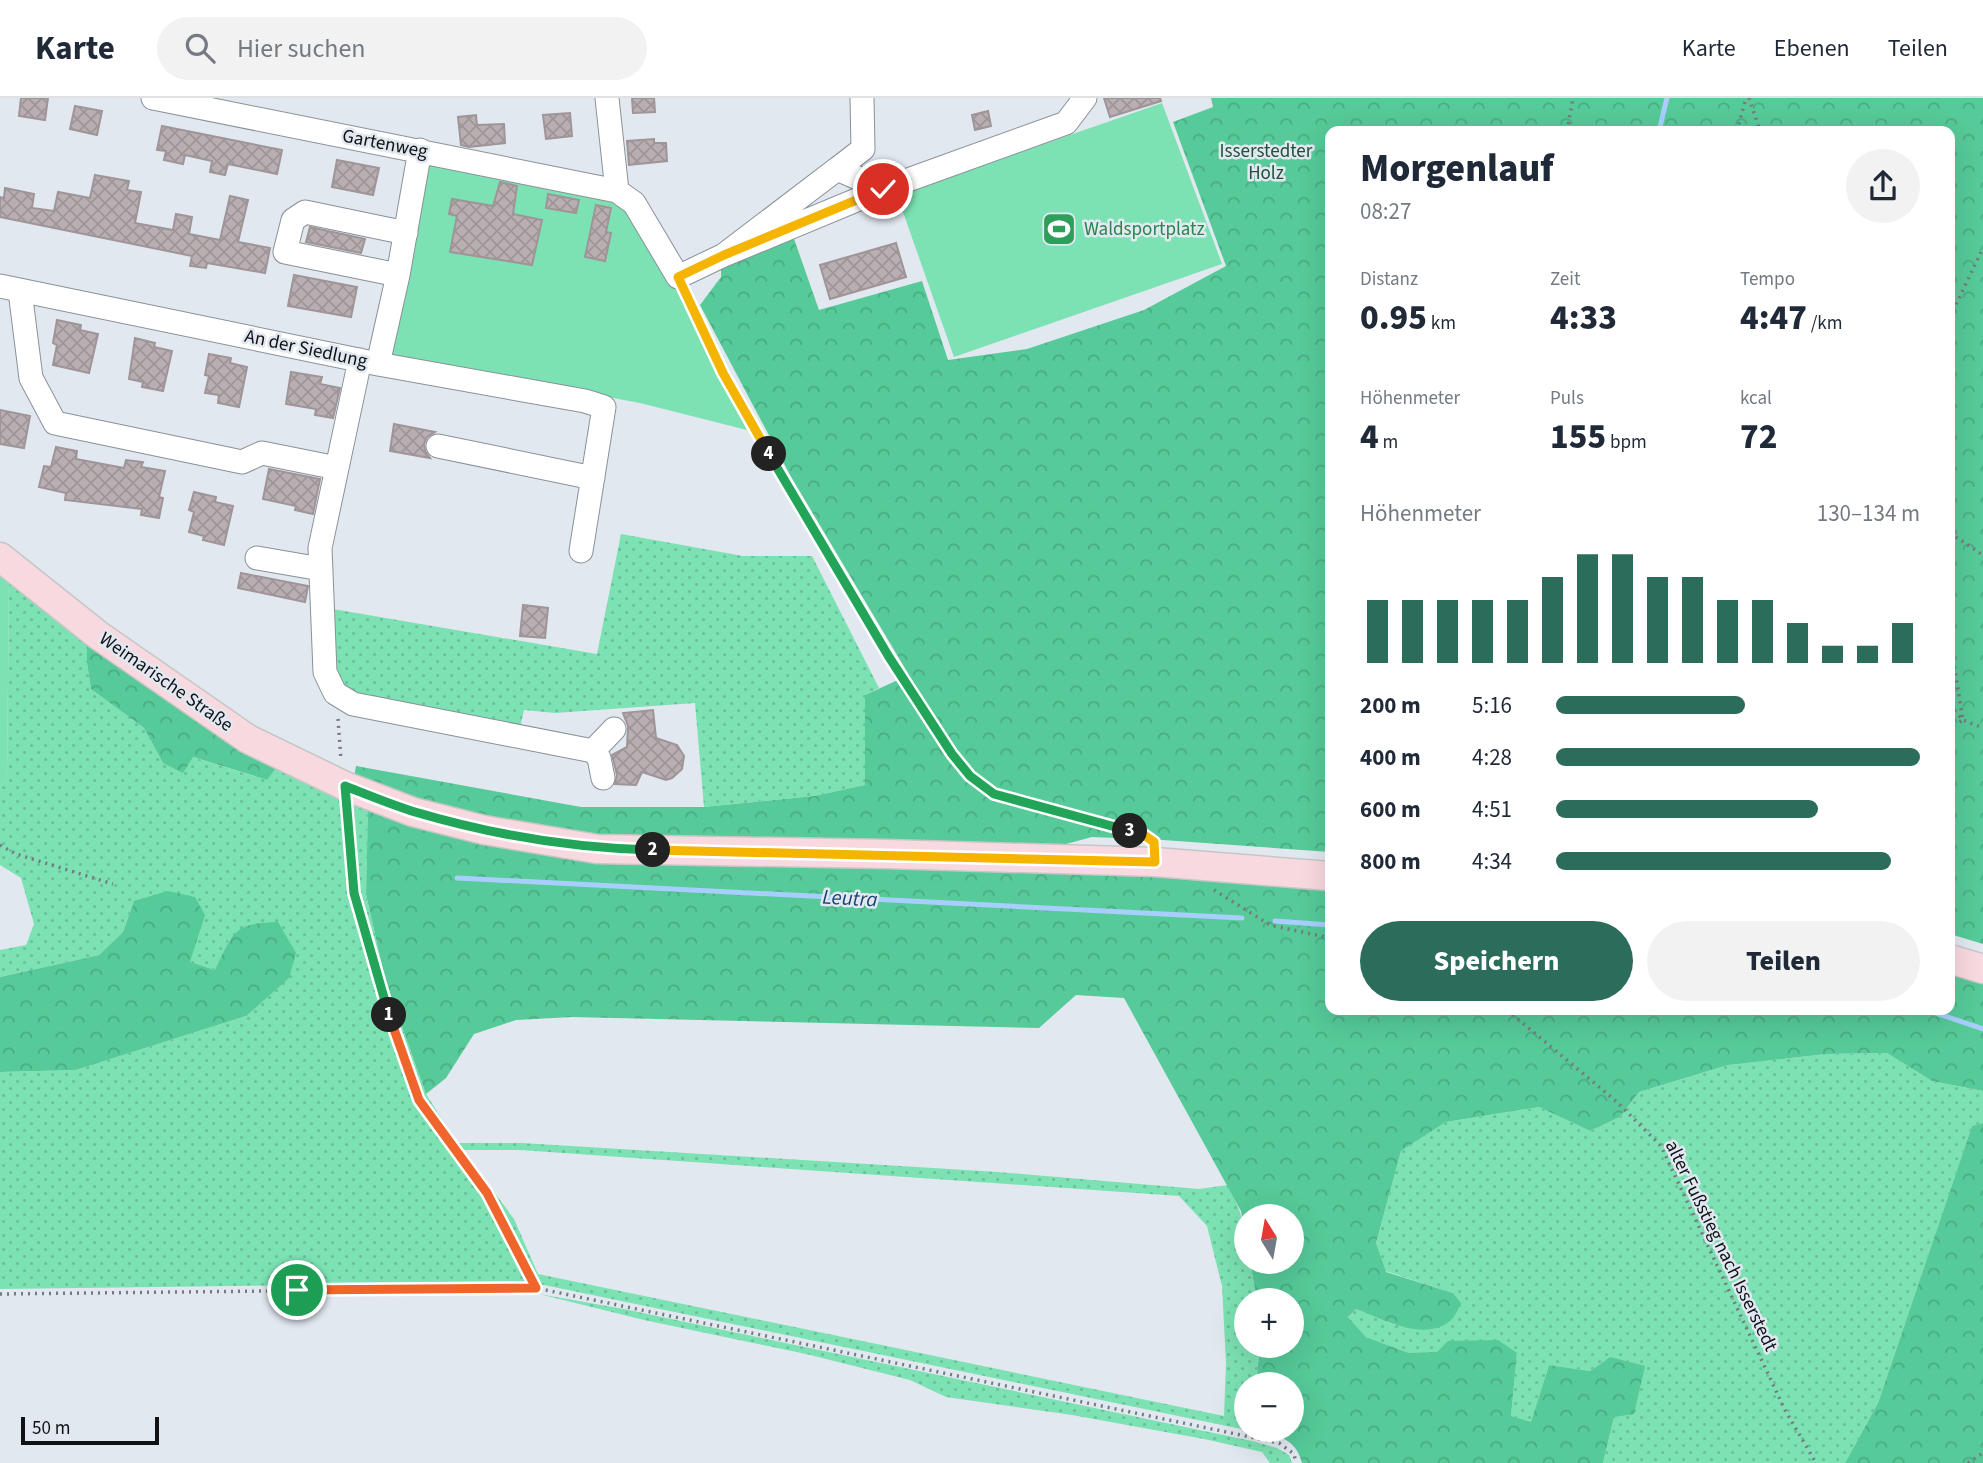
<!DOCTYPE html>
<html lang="de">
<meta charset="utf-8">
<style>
:root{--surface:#fff;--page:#f2f2f3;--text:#1f2937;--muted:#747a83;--line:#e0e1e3;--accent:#2b6c5b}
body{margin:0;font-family:"Source Sans 3",sans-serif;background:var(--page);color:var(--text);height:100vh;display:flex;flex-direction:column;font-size:26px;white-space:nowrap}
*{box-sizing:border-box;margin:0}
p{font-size:23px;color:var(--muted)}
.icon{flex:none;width:38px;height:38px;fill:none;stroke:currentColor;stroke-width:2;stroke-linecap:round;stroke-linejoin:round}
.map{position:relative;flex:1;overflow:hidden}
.sheet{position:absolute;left:1325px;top:28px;width:630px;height:889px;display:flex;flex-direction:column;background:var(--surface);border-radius:14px;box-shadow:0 7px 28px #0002}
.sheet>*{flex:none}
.needle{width:46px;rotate:349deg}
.buttons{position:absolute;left:1234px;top:1106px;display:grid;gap:14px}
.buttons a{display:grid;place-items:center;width:70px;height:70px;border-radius:50%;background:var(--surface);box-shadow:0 7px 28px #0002;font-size:35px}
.scale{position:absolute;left:21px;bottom:18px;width:138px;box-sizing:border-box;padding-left:7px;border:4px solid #101215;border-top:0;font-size:19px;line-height:24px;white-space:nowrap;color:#101215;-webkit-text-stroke:5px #e1e8f0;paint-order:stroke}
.pin{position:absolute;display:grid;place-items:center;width:60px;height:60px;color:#fff;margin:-30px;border:4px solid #fff;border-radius:50%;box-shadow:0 2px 7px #0007}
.km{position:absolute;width:35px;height:35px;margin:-18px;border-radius:50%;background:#222;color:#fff;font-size:19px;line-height:35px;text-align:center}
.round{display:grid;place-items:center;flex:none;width:74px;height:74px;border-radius:37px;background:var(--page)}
.summary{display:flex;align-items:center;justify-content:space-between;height:119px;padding:0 35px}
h1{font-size:38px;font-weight:800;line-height:52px}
.figures{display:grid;grid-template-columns:repeat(3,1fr);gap:10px;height:119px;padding:7px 35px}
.figures div{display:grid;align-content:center}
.figures b{font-size:35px;font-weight:800}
.figures small{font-size:19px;font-weight:400}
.figures p{font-size:19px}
.chart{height:196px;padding:14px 35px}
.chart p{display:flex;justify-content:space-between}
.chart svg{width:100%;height:126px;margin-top:7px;stroke:var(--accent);stroke-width:6}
.button{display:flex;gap:14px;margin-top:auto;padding:14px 35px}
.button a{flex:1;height:80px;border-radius:42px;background:var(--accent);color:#fff;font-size:28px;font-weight:800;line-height:80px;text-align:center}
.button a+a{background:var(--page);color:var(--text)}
ul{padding:0 35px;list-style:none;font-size:23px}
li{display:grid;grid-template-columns:112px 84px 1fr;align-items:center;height:52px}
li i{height:18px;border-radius:9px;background:var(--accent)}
header{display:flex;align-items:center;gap:42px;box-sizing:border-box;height:98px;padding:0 35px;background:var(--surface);border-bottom:2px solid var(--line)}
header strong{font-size:33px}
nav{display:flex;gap:38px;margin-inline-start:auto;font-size:24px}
.search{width:490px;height:63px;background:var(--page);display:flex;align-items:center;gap:18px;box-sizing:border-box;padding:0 24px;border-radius:38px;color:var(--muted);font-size:26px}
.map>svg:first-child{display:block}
</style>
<header>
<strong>Karte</strong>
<div class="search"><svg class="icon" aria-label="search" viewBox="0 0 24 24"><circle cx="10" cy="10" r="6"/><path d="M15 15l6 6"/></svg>Hier suchen</div>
<nav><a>Karte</a><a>Ebenen</a><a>Teilen</a></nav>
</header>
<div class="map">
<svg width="1983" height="1365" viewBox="0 0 1983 1365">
<defs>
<pattern id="grass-dots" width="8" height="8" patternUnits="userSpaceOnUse" patternTransform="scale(1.75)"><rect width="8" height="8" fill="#7ce2b3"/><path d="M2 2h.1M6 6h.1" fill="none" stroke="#6ac199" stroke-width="1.8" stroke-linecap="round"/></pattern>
<pattern id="forest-crowns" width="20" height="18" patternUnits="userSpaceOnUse" patternTransform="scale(1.75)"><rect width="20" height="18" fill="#56ca98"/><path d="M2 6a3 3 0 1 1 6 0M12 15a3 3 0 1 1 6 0" fill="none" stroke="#4aac82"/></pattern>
<pattern id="building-cross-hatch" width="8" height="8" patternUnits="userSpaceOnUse" patternTransform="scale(1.75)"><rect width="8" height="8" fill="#b9aeb1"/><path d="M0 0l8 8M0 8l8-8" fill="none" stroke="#9e9597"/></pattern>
</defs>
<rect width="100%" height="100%" fill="#e1e8f0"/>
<path fill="url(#grass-dots)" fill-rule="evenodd" d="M621 436 743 458H812L879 590 865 597V687L814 698 704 709 695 605 555 615 524 612 519 634 340 593 327 510 597 556Z
M9 481 87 542V565L91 591 144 630 163 665 192 659 267 682 277 669 368 708 366 796 385 881 426 996 457 1045H522L998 1074 1199 1091 1228 1087C1243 1116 1246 1131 1246 1164H1250L1257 1202H1246V1248H1260L1256 1286H1246V1332L1251 1333 539 1186 485 1185 0 1191V974L76 972 246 918 230 841 215 872 189 864 134 803 123 834 99 857 0 879V852L26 847 34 826 21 780 0 767V689L7 683ZM463 1052H520L1179 1098 1207 1128 1222 1188 1226 1265 1224 1318 538 1176 514 1121Z
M1887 955 1932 983 1983 993V1025L1972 1028 1878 1305 1845 1365H1603L1614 1319 1610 1259 1590 1273 1549 1267 1531 1325 1511 1318 1517 1255H1409L1366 1239 1348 1219 1356 1211 1395 1227 1453 1195 1385 1173 1376 1145 1401 1053 1446 1024 1539 1009 1590 1033 1620 1019 1639 994 1728 967 1826 956Z
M539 1196 624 1211 1252 1343 1277 1350 1289 1357 1292 1365H1270L1262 1354 1204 1341 1072 1317 946 1299 910 1282 806 1256 644 1222Z"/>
<path fill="url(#forest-crowns)" d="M1211 0H1983V846L1950 836V33H1330V754L1163 742 1092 739 1066 746 599 741 415 704 354 680 356 668 581 709H704L814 698 865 687V597L909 577 790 377 700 207 721 179V169L793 138 819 212 922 183 948 262 1027 251 1144 212 1226 168 1173 24 1213 9Z
M87 542 277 669 267 682 193 659 183 675 163 665 144 630 91 591 87 565Z
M368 708 486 744 1081 772 1330 790V912H1950V873L1983 883V993L1932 983 1887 955 1826 956 1728 967 1639 994 1620 1019 1590 1033 1539 1009 1446 1024 1401 1053 1376 1145 1386 1174 1453 1195 1461 1205C1459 1209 1456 1216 1453 1220 1428 1246 1384 1222 1356 1211L1348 1219 1366 1239 1409 1255 1437 1254 1448 1243 1498 1242 1517 1255 1511 1318 1531 1324 1549 1267 1590 1273 1610 1259 1645 1268 1634 1316 1614 1319 1603 1365H1302C1295 1338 1275 1337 1251 1333L1292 1332V1286H1256L1260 1248H1292V1202H1257L1250 1164H1292V1118H1246V1141L1241 1113 1124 900 1076 897 1039 930 572 919 516 922 474 936 446 980 426 996 385 881 366 796Z
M168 793 195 799 205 817 190 864 215 872C233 835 233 825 278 824L296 855 289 880 246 918 76 972 0 974V879L99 857 123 834 134 803Z
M1983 1025V1365H1845L1878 1305 1972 1028Z"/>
<path fill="#7ce2b3" d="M1162 5 1222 166 954 259 897 97Z
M425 63 612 99C672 158 710 256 747 332L640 305 387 258Z
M0 474 9 481 7 683 0 689Z"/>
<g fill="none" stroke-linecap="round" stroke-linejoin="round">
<path stroke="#a8cefd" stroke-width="5" d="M1659 33 1667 0
M457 780 1242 820
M1275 823 1330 827
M1927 912 1983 931"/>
</g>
<path fill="url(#building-cross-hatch)" stroke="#9f9497" stroke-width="2" d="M21 0H48L45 22 19 18Z
M632 0H654L655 14 633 15Z
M1104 0H1160L1161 3 1110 19Z
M75 8 102 13 97 37 70 31Z
M988 13 991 28 975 32 972 17Z
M570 15 572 38 546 41 543 17Z
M476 17 477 27 504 26 505 45 469 49 461 47 458 19Z
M162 28 282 52 277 76 228 66 225 77 210 74 212 63 185 57 183 66 164 62 166 53 157 52Z
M654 41V45H666L667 63 629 67 627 43Z
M337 62 379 70 373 97 332 89Z
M95 77 129 83 127 92 141 94 135 125 173 132 176 116 192 119 189 136 220 142 230 98 248 102 238 144 270 150 265 175 207 165 206 170 190 168 192 158 0 119V99L4 100 5 90 34 96 32 110 54 113 58 94 90 100Z
M500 84 517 88 513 116 542 122 532 167 450 154 457 118 449 116 452 101 493 108Z
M548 96 579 102 576 115 546 110Z
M596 107 611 110 606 134 611 135 605 163 585 159Z
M310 129 365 141 361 155 306 144Z
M896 145 906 179 830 201 820 167Z
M294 177 357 189 351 219 288 208Z
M57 222 81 227 80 232 98 236 89 275 53 267 57 247 53 245Z
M135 240 155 245 154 249 172 253 163 293 142 289 143 284 129 281Z
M209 256 231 260 230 265 247 269 239 309 218 305 219 297 205 295 209 278 205 277Z
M291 274 322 279 320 286 340 290 333 320 315 317 316 311 286 306Z
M0 312 30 318 24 350 0 346Z
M394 326 435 334 427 339 424 346 425 353 430 360 390 353Z
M56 349 77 353 76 361 124 370 126 362 143 364 141 369 165 373 159 399 163 400 159 420 141 417 142 411 65 402 66 395 39 389 44 368 51 369Z
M269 371 320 381 313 416 295 412 296 408 263 401Z
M194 394 216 399 215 404 233 408 224 447 203 442 204 438 189 434 194 414 189 412Z
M241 475 308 488 305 504 238 490Z
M523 507 548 510 545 540 520 538Z
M653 612 656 640 677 647 684 658 682 671 672 680 666 682 642 674 636 687 615 686 617 677 612 657 627 649 628 628 623 615Z"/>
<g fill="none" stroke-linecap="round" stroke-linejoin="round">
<g stroke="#8a9198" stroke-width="25">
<path id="minor" d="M153 0 617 93
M607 0 617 93 634 105 678 179 724 157 837 71
M862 0 863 51 837 71 883 91
M724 157 883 91 1066 25 1085 0
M398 177 285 154 293 122 305 114 406 135
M0 188 378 266 398 177 420 52
M20 193 31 280 55 325 242 364 262 355 337 370
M360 262 320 450 325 574 335 595 353 606 593 653 614 631
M378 266 585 303 604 309 581 453
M438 348 593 380
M257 460 321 471
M593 653 599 660 603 680"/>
</g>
<g stroke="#c6c6c7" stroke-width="31">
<path id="major" d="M0 459 98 537 248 641 345 688 413 714 484 732 597 751 887 756 1155 764 1330 778
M1950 861 1983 871"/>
</g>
<path stroke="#767a80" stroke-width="3.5" stroke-dasharray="2 5" stroke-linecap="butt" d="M1749 0 1760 33
M1567 33 1573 0
M1737 33 1746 0
M686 196 723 275 777 370 889 559 952 656 970 678 994 696 1144 737 1150 741
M1950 219 1983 150
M1950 435 1983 457
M1950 485 1952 494 1953 560 1963 622 1950 629
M1950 607 1963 622 1983 630
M338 621 341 662
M347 711 354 795 396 937 420 1002 487 1095 536 1190
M0 747 16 756 113 786
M1214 792 1270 827 1330 840
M1507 912 1617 1004 1661 1048 1785 1312 1816 1365
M0 1196 536 1190 1279 1345 1294 1356 1296 1365
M1968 1365 1983 1355"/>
<use href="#minor" stroke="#fff" stroke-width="23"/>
<use href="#major" stroke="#f8d9e0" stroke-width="28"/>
</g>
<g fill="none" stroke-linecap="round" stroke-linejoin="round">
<g stroke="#fff" stroke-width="14">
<path id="split-1" d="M297 1192 536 1190 487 1095 419 1002 389 917"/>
</g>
<g stroke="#fff" stroke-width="14">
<path id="split-2" d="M389 917 354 795 345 688C368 697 392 707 415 714 493 737 572 750 653 752"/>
</g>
<g stroke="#fff" stroke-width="14">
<path id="split-3" d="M653 752 1155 764 1154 744 1144 737 1130 733"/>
</g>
<g stroke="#fff" stroke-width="14">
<path id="split-4" d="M769 356 889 559 952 656 970 678 994 696 1130 733"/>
</g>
<g stroke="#fff" stroke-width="14">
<path id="split-5" d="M769 356 723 275 678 179 724 157 883 91"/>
</g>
<use href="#split-1" stroke="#f0652b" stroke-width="9"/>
<use href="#split-2" stroke="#22a559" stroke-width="9"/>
<use href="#split-3" stroke="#f5b400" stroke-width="9"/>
<use href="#split-4" stroke="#22a559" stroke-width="9"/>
<use href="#split-5" stroke="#f5b400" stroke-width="9"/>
</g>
<defs>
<g id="stadium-square" transform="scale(1.75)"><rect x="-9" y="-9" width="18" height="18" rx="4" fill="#2e9e5b" stroke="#e1e8f0"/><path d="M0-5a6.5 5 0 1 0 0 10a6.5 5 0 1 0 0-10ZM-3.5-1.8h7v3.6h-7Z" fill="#fff"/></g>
</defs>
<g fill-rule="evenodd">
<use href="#stadium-square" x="1059" y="131"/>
</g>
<g text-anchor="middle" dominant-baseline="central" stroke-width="5" stroke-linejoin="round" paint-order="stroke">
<g font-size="19" fill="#101215" stroke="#e1e8f0">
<text transform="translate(385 46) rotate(11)">Gartenweg</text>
<text transform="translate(306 251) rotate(12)">An der Siedlung</text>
<text transform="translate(166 584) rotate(35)">Weimarische Straße</text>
<text transform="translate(1721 1148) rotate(64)">alter Fußstieg nach Isserstedt</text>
</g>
<g font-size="19" fill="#204f3a" stroke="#e1e8f0">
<text x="1266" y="53">Isserstedter<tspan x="1266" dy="22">Holz</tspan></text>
</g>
<g font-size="19" fill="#27864d" stroke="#e1e8f0" text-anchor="start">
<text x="1084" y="131">Waldsportplatz</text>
</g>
<g font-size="21" font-style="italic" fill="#194374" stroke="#e1e8f0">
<text transform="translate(850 800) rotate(3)">Leutra</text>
</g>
</g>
</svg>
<div class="buttons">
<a><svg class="needle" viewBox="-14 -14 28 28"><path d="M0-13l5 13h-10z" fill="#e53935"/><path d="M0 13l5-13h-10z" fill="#747a83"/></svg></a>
<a>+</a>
<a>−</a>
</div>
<div class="scale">50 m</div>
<div class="pin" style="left:297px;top:1192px;background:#1e9e55"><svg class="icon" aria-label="arrive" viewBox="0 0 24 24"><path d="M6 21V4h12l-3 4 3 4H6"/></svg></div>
<div class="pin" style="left:883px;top:91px;background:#d93025"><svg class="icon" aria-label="check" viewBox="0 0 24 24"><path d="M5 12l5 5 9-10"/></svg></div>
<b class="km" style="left:389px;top:917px">1</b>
<b class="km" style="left:653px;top:752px">2</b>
<b class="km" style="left:1130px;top:733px">3</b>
<b class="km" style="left:769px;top:356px">4</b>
<section class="sheet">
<div class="summary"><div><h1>Morgenlauf</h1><p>08:27</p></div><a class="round"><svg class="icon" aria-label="share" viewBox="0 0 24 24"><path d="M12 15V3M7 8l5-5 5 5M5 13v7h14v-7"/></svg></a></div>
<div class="figures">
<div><p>Distanz</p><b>0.95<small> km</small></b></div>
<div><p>Zeit</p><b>4:33</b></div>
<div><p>Tempo</p><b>4:47<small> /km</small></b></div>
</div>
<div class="figures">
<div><p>Höhenmeter</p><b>4<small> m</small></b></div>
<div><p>Puls</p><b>155<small> bpm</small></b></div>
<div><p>kcal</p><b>72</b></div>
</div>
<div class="chart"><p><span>Höhenmeter</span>130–134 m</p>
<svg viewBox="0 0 160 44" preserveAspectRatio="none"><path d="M5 44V22M15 44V22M25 44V22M35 44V22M45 44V22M55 44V14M65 44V6M75 44V6M85 44V14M95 44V14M105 44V22M115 44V22M125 44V30M135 44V38M145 44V38M155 44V30"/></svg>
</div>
<ul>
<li><b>200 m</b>5:16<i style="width:52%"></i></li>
<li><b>400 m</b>4:28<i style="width:100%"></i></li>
<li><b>600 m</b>4:51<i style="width:72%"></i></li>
<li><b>800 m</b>4:34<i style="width:92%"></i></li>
</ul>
<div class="button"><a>Speichern</a><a>Teilen</a></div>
</section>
</div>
